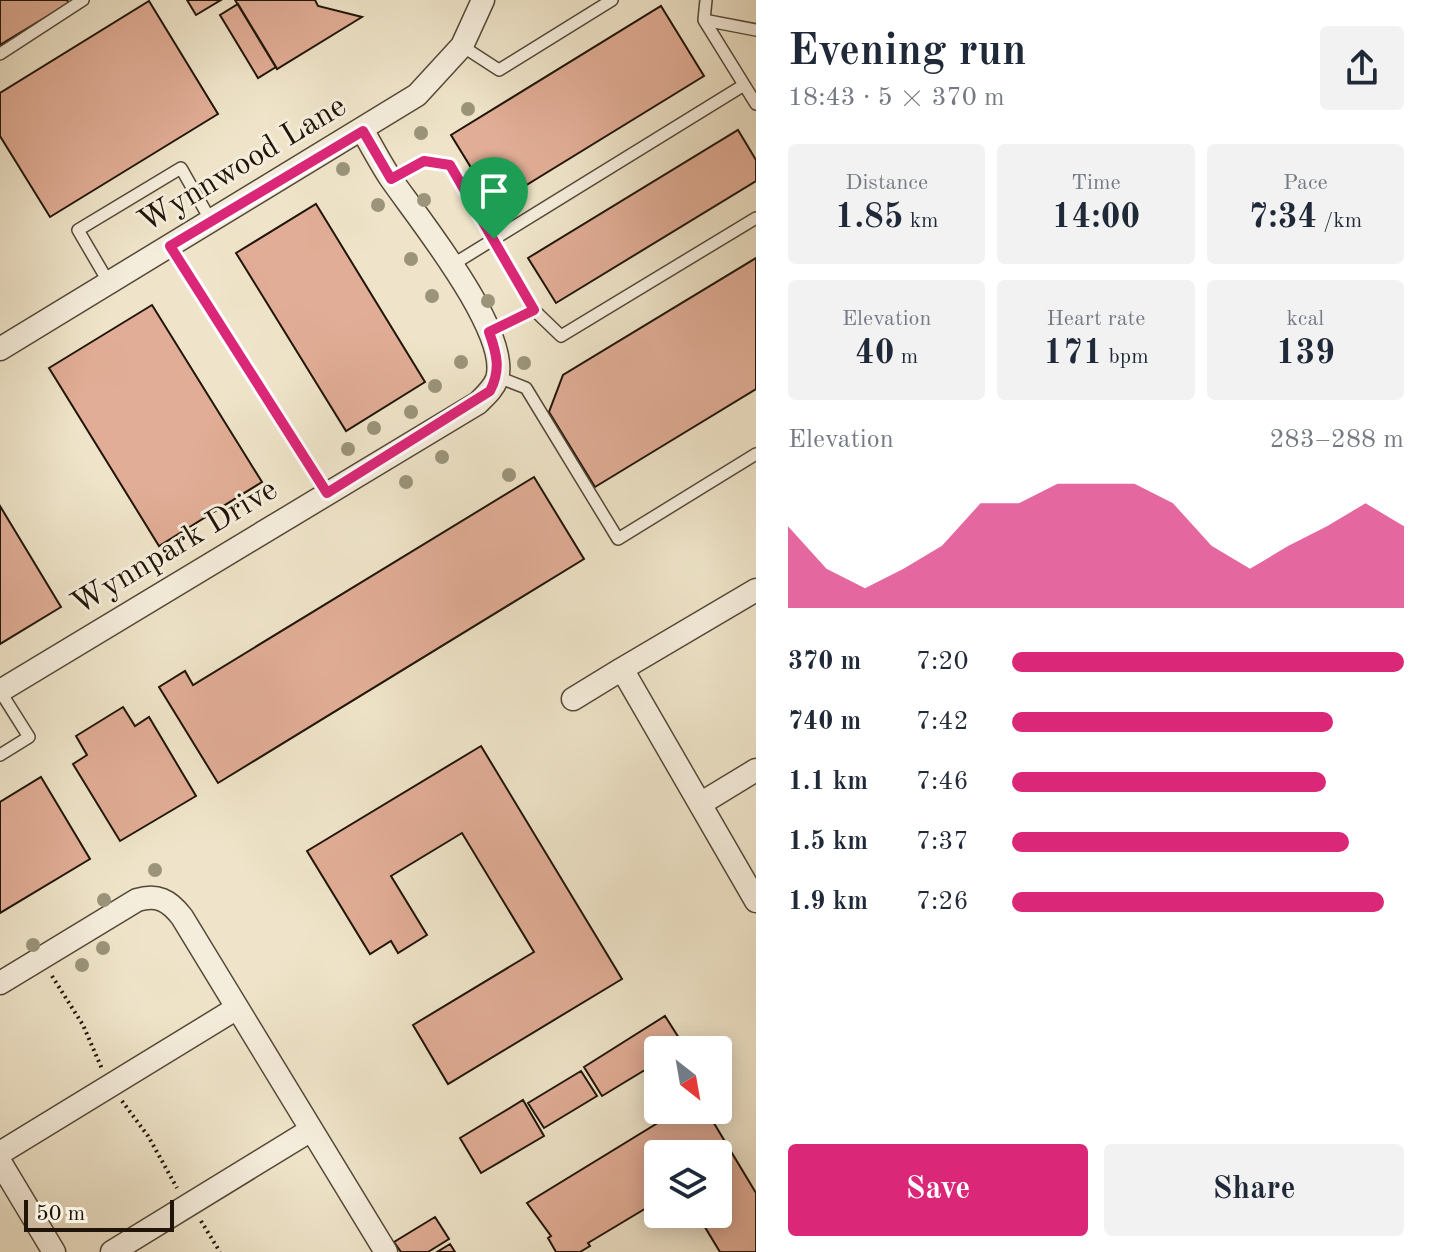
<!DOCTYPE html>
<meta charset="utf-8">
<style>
:root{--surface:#fff;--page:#f2f2f3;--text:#1f2937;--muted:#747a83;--accent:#db2777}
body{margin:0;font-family:"Old Standard TT",serif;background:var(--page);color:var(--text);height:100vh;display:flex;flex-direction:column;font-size:30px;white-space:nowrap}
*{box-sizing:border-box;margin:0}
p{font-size:26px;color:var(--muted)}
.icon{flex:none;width:44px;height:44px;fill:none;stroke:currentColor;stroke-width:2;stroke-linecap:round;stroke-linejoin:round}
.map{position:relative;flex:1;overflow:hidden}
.side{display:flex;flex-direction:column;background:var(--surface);width:680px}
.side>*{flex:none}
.needle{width:52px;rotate:149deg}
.buttons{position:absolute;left:644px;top:1036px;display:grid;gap:16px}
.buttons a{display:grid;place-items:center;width:88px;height:88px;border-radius:8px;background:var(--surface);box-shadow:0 4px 20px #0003;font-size:40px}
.scale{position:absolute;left:24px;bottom:20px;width:150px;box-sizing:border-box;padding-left:8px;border:4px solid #201508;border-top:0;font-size:22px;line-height:28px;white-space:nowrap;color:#201508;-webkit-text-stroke:6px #f5eddc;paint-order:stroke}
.pin{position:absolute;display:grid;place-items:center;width:68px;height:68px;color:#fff;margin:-82px -34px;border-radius:50% 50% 50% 0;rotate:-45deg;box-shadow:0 0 8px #0007}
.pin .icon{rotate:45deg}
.round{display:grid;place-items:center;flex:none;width:84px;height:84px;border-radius:8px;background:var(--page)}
.head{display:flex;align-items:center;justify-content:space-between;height:136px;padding:0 32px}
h1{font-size:44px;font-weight:700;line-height:60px}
.metrics{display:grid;grid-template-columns:repeat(3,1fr);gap:12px;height:136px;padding:8px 32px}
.metrics div{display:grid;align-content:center;border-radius:8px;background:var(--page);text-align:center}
.metrics b{font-size:34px;font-weight:700}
.metrics small{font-size:22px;font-weight:400}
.metrics p{font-size:22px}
.chart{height:224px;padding:16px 32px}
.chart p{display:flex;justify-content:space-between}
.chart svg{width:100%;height:144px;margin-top:8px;fill:var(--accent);opacity:.7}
.button{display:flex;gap:16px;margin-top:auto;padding:16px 32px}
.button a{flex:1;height:92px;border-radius:8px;background:var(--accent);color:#fff;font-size:32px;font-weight:700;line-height:92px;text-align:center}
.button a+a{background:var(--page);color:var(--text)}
ul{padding:0 32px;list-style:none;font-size:26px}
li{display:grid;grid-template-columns:128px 96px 1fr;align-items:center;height:60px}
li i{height:20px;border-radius:10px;background:var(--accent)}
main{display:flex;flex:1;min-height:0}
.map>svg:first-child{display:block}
</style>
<main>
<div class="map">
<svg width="756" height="1252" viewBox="0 0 756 1252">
<rect width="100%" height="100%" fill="#efe4c9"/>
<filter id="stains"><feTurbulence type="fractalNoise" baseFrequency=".0025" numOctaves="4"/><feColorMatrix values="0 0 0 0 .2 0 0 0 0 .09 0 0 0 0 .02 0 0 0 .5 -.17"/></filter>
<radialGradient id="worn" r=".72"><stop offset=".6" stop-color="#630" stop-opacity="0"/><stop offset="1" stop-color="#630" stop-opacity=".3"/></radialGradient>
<path fill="#e1ad96" stroke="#201508" stroke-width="2" d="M0 0H67L69 3 0 45Z
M187 0H221L196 15Z
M235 0H315L318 6 362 17 277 69Z
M149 1 218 114 50 217 0 136V93Z
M238 4 276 67 258 78 220 15Z
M661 6 704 76 494 205 451 135Z
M738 130 756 160V181L556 303 528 258Z
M316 204 425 382 346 431 236 253Z
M756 258V389L595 487 549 412 563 375Z
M152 305 262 482 159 546 49 368Z
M534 477 584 559 218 783 159 687 185 671 193 685Z
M0 506 61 607 0 644Z
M123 707 135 726 149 717 196 796 120 841 73 764 87 755 76 736Z
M481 746 622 979 448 1084 413 1025 534 952 462 833 391 876 427 935 398 953 391 941 370 954 307 851Z
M41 777 90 859 0 913V802Z
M665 1016 684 1046 677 1050H658V1062L602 1096 584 1067Z
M581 1071 597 1096 544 1128 528 1103Z
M523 1100 544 1136 481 1173 460 1138Z
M679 1110H706L756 1193V1252H720L697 1214H718V1154H658V1201L588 1243 590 1246 580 1252H556L548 1238 551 1236 527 1203Z
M435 1217 449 1239 428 1252H401L394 1242Z
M450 1244 455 1252H437Z"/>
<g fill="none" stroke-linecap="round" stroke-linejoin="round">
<g stroke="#544938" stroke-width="14">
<path id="lane" d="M706 0 704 20 756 104
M704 20 756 30
M462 46 499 70 612 0
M0 54 83 0
M391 179 424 161 450 165 534 310 561 336 756 218
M170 246 327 493
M452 265 744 85
M109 283 78 230 181 168 211 221
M489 332 534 310
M498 377 526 388 618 539 756 454
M0 755 29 737 0 691"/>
</g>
<g stroke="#544938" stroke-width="25">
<path id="street" d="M0 349 417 95 462 46 483 0
M756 590 622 669 756 901
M0 691 478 403C486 395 493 389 497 379 511 332 418 218 391 179 381 164 372 147 363 131
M573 699 622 669
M700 804 756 770
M0 983 137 900C157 894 169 900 182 917L386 1252
M0 1153 237 1008
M0 1162 54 1252
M112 1252 311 1130"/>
</g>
<path stroke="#201508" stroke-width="4" stroke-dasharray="2 4" stroke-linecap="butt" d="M52 976 83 1025 102 1069
M122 1101 148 1136 177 1188
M201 1221 220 1252"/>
<use href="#lane" stroke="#f5eddc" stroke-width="11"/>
<use href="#street" stroke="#f5eddc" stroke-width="22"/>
</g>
<g fill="#9b947a">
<circle cx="468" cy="109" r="7"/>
<circle cx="421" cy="133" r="7"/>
<circle cx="343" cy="169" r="7"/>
<circle cx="424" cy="200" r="7"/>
<circle cx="378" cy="205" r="7"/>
<circle cx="411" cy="259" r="7"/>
<circle cx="432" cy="296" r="7"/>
<circle cx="488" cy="301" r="7"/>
<circle cx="461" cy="362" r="7"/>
<circle cx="524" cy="363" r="7"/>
<circle cx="435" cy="386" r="7"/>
<circle cx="411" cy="412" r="7"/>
<circle cx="374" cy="428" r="7"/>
<circle cx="348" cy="449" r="7"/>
<circle cx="442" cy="457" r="7"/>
<circle cx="509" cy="475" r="7"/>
<circle cx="406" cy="482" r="7"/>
<circle cx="155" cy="870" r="7"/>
<circle cx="104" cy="900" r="7"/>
<circle cx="33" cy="945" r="7"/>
<circle cx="103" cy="948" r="7"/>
<circle cx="82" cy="965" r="7"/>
</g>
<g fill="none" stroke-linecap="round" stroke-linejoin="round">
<g stroke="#fff" stroke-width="16">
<path id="route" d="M363 131 391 179 424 161 450 165 534 310 489 332C497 354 501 370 490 391L327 493 170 246Z"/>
</g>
<use href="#route" stroke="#db2777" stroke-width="10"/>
</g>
<g text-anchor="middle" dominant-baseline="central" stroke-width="6" stroke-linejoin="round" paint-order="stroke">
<g font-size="32" fill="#201508" stroke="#f5eddc">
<text transform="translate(243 165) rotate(-31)">Wynnwood Lane</text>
<text transform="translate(175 548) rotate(-31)">Wynnpark Drive</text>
</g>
</g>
<rect width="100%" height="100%" filter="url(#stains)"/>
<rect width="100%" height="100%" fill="url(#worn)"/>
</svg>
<div class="buttons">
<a><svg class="needle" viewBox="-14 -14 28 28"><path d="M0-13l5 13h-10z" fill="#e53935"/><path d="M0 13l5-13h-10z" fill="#747a83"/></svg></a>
<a><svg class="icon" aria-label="layers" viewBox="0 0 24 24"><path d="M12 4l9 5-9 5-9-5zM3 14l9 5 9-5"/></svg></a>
</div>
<div class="scale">50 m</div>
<div class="pin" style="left:494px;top:239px;background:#1e9e55"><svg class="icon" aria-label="arrive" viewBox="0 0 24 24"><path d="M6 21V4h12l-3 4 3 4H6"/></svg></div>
</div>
<section class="side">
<div class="head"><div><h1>Evening run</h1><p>18:43 · 5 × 370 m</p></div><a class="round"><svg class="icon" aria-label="share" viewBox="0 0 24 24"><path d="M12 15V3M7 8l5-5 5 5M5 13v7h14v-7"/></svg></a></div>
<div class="metrics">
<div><p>Distance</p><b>1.85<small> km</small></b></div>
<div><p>Time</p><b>14:00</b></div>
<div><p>Pace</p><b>7:34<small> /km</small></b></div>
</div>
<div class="metrics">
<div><p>Elevation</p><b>40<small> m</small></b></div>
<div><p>Heart rate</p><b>171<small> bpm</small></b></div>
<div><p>kcal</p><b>139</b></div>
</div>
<div class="chart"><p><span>Elevation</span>283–288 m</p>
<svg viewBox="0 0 160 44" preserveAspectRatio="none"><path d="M0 44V19L10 32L20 38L30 32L40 25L50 12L60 12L70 6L80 6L90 6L100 12L110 25L120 32L130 25L140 19L150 12L160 19V44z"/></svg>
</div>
<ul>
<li><b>370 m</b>7:20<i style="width:100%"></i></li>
<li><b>740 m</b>7:42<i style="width:82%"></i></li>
<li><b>1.1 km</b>7:46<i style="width:80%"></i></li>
<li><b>1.5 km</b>7:37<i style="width:86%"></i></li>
<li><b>1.9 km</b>7:26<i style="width:95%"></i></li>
</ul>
<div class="button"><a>Save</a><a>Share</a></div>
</section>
</main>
